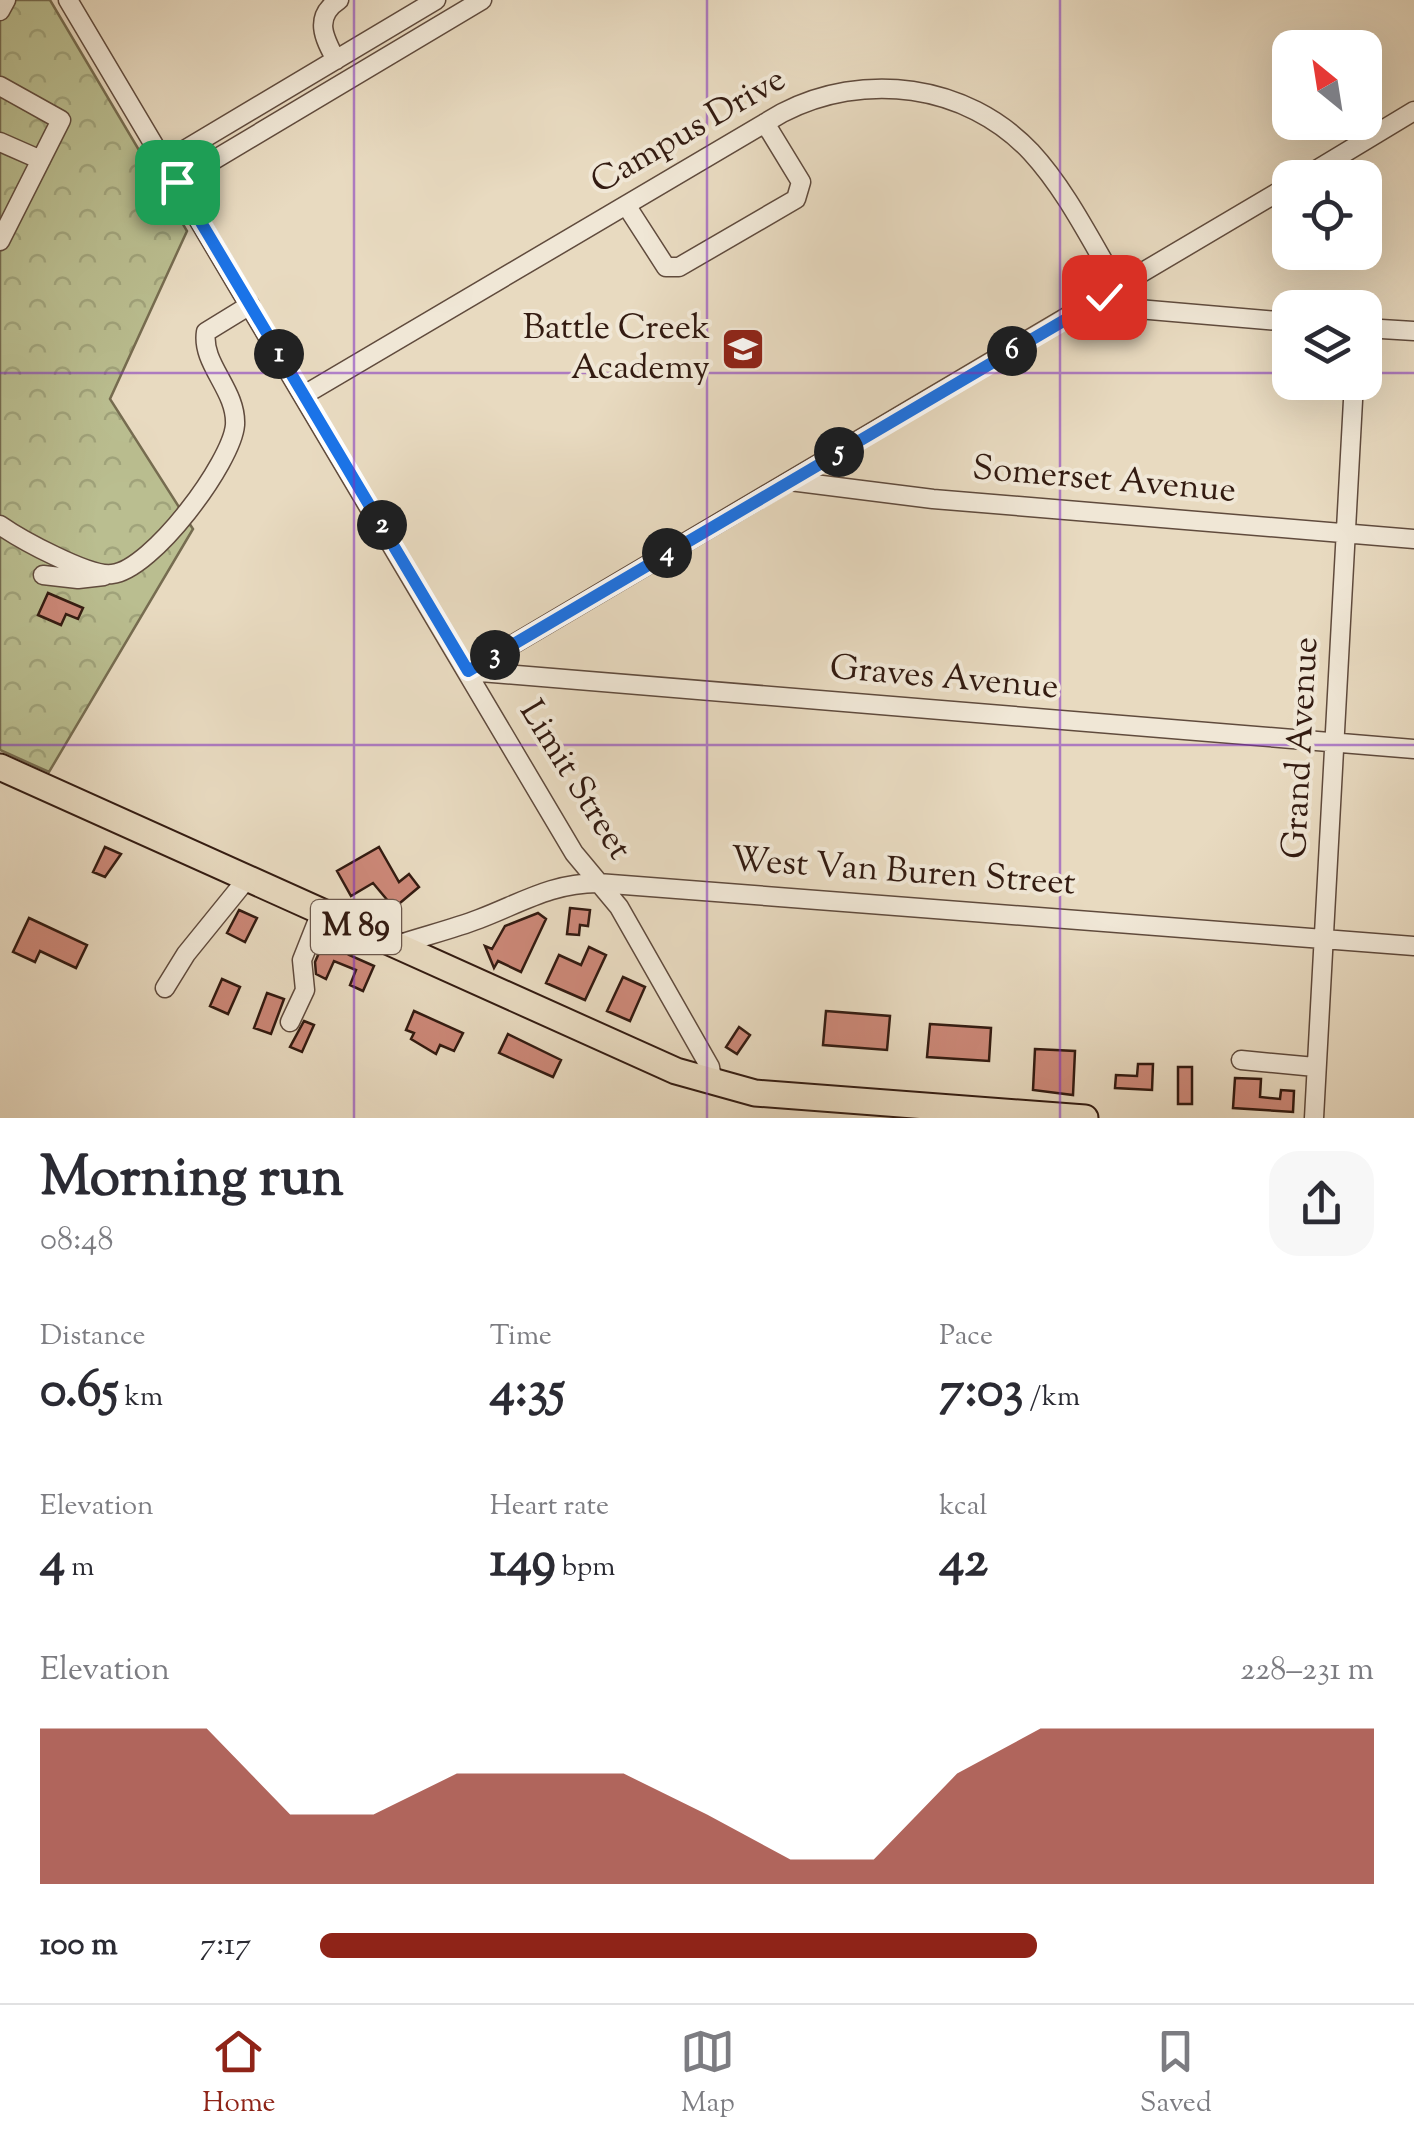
<!DOCTYPE html>
<meta charset="utf-8">
<style>
:root{--surface:#fff;--page:#f7f7f7;--text:#2b2b33;--muted:#7c7c81;--line:#e1e1e2;--accent:#8f2418}
body{margin:0;font-family:"Sorts Mill Goudy",serif;background:var(--page);color:var(--text);height:100vh;display:flex;flex-direction:column;font-size:38px;white-space:nowrap}
*{box-sizing:border-box;margin:0}
p{font-size:32px;color:var(--muted)}
.icon{flex:none;width:55px;height:55px;fill:none;stroke:currentColor;stroke-width:2;stroke-linecap:round;stroke-linejoin:round}
.map{position:relative;height:1118px;overflow:hidden}
.details{display:flex;flex-direction:column;background:var(--surface);flex:1}
.details>*{flex:none}
.needle{width:65px;rotate:330deg}
.fabs{position:absolute;left:1272px;top:30px;display:grid;gap:20px}
.fabs a{display:grid;place-items:center;width:110px;height:110px;border-radius:20px;background:var(--surface);box-shadow:0 10px 40px #0002;font-size:50px}
.pin{position:absolute;display:grid;place-items:center;width:85px;height:85px;color:#fff;margin:-42px;border-radius:20px;box-shadow:0 5px 15px #0006}
.km{position:absolute;width:50px;height:50px;margin:-25px;border-radius:50%;background:#222;color:#fff;font-size:28px;line-height:50px;text-align:center}
.round{display:grid;place-items:center;flex:none;width:105px;height:105px;border-radius:30px;background:var(--page)}
.head{display:flex;align-items:center;justify-content:space-between;height:170px;padding:0 40px}
h1{font-size:55px;font-weight:700;line-height:75px}
.stats{display:grid;grid-template-columns:repeat(3,1fr);gap:15px;height:170px;padding:10px 40px}
.stats div{display:grid;align-content:center}
.stats b{font-size:50px;font-weight:700}
.stats small{font-size:28px;font-weight:400}
.stats p{font-size:28px}
.chart{height:280px;padding:20px 40px}
.chart p{display:flex;justify-content:space-between}
.chart svg{width:100%;height:180px;margin-top:10px;fill:var(--accent);opacity:.7}
ul{padding:0 40px;list-style:none;font-size:32px}
li{display:grid;grid-template-columns:160px 120px 1fr;align-items:center;height:75px}
li i{height:25px;border-radius:12px;background:var(--accent)}
.dock{display:flex;justify-content:space-around;align-items:center;height:140px;border-top:2px solid var(--line);background:var(--surface);font-size:28px;color:var(--muted)}
.dock a{display:grid;justify-items:center;gap:5px}
.dock .active{color:var(--accent)}
.map>svg:first-child{display:block}
</style>
<div class="map">
<svg width="1414" height="1118" viewBox="0 0 1414 1118">
<defs>
<pattern id="park-crowns" width="20" height="18" patternUnits="userSpaceOnUse" patternTransform="scale(2.5)"><rect width="20" height="18" fill="#babe90"/><path d="M2 6a3 3 0 1 1 6 0M12 15a3 3 0 1 1 6 0" fill="none" stroke="#a0a37b"/></pattern>
</defs>
<rect width="100%" height="100%" fill="#e8dac0"/>
<filter id="stains"><feTurbulence type="fractalNoise" baseFrequency=".002" numOctaves="4"/><feColorMatrix values="0 0 0 0 .2 0 0 0 0 .09 0 0 0 0 .02 0 0 0 .5 -.17"/></filter>
<radialGradient id="worn" r=".72"><stop offset=".6" stop-color="#630" stop-opacity="0"/><stop offset="1" stop-color="#630" stop-opacity=".3"/></radialGradient>
<path fill="url(#park-crowns)" stroke="#766c50" stroke-width="2.5" d="M0 0H50L187 231 110 399 193 529 49 772 0 750Z"/>
<path fill="#cc8878" stroke="#331b11" stroke-width="2.5" d="M48 593 83 608 78 619 66 614 61 625 38 615Z
M105 847 121 854 105 877 93 872Z
M379 847 399 882 409 874 419 887 394 908 373 883 351 896 337 871Z
M570 908 590 910 588 926 580 925 579 935 567 934Z
M239 910 257 918 245 942 227 933Z
M538 913 546 919 521 972 498 961 494 968 485 946 492 949 505 926Z
M29 918 87 945 76 968 40 951 35 962 13 952Z
M326 937 352 949 349 955 374 966 363 991 350 985 356 970 334 961 326 979 316 974 315 962Z
M589 947 606 955 585 1000 546 983 559 955 581 965Z
M623 977 645 987 630 1021 607 1011Z
M222 979 240 987 228 1014 210 1006Z
M267 993 284 999 271 1034 254 1028Z
M414 1011 463 1033 454 1051 440 1045 436 1054 411 1039 414 1033 406 1030Z
M826 1011 890 1016 887 1050 823 1045Z
M304 1021 314 1025 302 1052 290 1047Z
M930 1024 991 1028 989 1061 927 1057Z
M739 1027 750 1035 737 1054 726 1047Z
M508 1034 561 1060 553 1077 499 1053Z
M1035 1049 1075 1051 1073 1095 1033 1090Z
M1138 1064H1153L1152 1090 1115 1088 1116 1075 1137 1076Z
M1178 1067H1192V1104H1178Z
M1235 1078 1261 1079 1260 1097 1280 1099 1281 1090 1294 1091 1293 1112 1233 1108Z"/>
<g fill="none" stroke-linecap="round" stroke-linejoin="round">
<g stroke="#604b3d" stroke-width="21">
<path id="minor" d="M68 0 574 853 619 907 710 1067 713 1084
M0 11 6 0
M336 60C324 38 313 17 339 0
M0 86 61 120 0 241
M0 142 41 160
M166 161 436 0
M1303 178 1414 111
M177 182 482 0
M626 205 666 267H679L796 199 801 182 765 123
M1104 297 1138 309 1290 322
M1365 328 1414 331
M304 395 782 113C863 71 966 83 1031 152 1067 191 1092 243 1119 288
M790 481 933 499 1414 539
M0 525C20 539 89 577 112 574 152 570 232 462 235 425 237 390 201 364 206 332L250 305
M43 575 78 579 104 576
M468 671 1290 185
M468 671 1414 749
M397 945C424 936 453 929 479 919 521 903 552 883 598 883L1414 946
M165 988 186 954 246 880
M290 1022 305 990 302 960 321 912
M1241 1060 1315 1067
M1314 1118 1354 382"/>
</g>
<g stroke="#331b11" stroke-width="29">
<path id="highway" d="M0 767 676 1071 755 1093 1085 1118"/>
</g>
<use href="#minor" stroke="#f0e7d6" stroke-width="18"/>
<use href="#highway" stroke="#e8dac0" stroke-width="25"/>
</g>
<g fill="none" stroke-linecap="round" stroke-linejoin="round">
<g stroke="#fff" stroke-width="20">
<path id="route" d="M177 182 468 671 1104 297"/>
</g>
<use href="#route" stroke="#1a73e8" stroke-width="12"/>
</g>
<path fill="none" stroke="#7b2cbf" stroke-width="2.5" stroke-opacity="0.55" d="M354 0V1118M707 0V1118M1060 0V1118M0 373H1290M1365 373H1414M0 745H1414"/>
<defs>
<g id="school-square" transform="scale(2.25)"><rect x="-9" y="-9" width="18" height="18" rx="4" fill="#8f2418" stroke="#f0e7d6"/><path d="M0-5L7-2L0 1L-7-2ZM-4 1L0 2.5L4 1V4Q0 6-4 4Z" fill="#fff"/></g>
</defs>
<g fill-rule="evenodd">
<use href="#school-square" x="743" y="349"/>
</g>
<g text-anchor="middle" dominant-baseline="central" stroke-width="8" stroke-linejoin="round" paint-order="stroke">
<rect fill="#f0e7d6" stroke="#6c584c" stroke-width="2.5" x="311" y="900" width="90" height="54" rx="8"/>
<g font-size="32" font-weight="bold" fill="#331b11">
<text x="356" y="927">M 89</text>
</g>
<g font-size="35" fill="#331b11" stroke="#f0e7d6">
<text transform="translate(689 132) rotate(-30)">Campus Drive</text>
<text transform="translate(1104 481) rotate(5)">Somerset Avenue</text>
<text transform="translate(944 679) rotate(5)">Graves Avenue</text>
<text transform="translate(1302 748) rotate(-87)">Grand Avenue</text>
<text transform="translate(574 781) rotate(58)">Limit Street</text>
<text transform="translate(903 873) rotate(4)">West Van Buren Street</text>
</g>
<g font-size="35" fill="#331b11" stroke="#f0e7d6" text-anchor="end">
<text x="710" y="329">Battle Creek<tspan x="710" dy="40">Academy</tspan></text>
</g>
</g>
<rect width="100%" height="100%" filter="url(#stains)"/>
<rect width="100%" height="100%" fill="url(#worn)"/>
</svg>
<div class="fabs">
<a><svg class="needle" viewBox="-14 -14 28 28"><path d="M0-13l5 13h-10z" fill="#e53935"/><path d="M0 13l5-13h-10z" fill="#7c7c81"/></svg></a>
<a><svg class="icon" aria-label="locate" viewBox="0 0 24 24"><circle cx="12" cy="12" r="6"/><path d="M12 2v4M12 18v4M2 12h4M18 12h4"/></svg></a>
<a><svg class="icon" aria-label="layers" viewBox="0 0 24 24"><path d="M12 4l9 5-9 5-9-5zM3 14l9 5 9-5"/></svg></a>
</div>
<div class="pin" style="left:177px;top:182px;background:#1e9e55"><svg class="icon" aria-label="arrive" viewBox="0 0 24 24"><path d="M6 21V4h12l-3 4 3 4H6"/></svg></div>
<div class="pin" style="left:1104px;top:297px;background:#d93025"><svg class="icon" aria-label="check" viewBox="0 0 24 24"><path d="M5 12l5 5 9-10"/></svg></div>
<b class="km" style="left:279px;top:354px">1</b>
<b class="km" style="left:382px;top:525px">2</b>
<b class="km" style="left:495px;top:655px">3</b>
<b class="km" style="left:667px;top:553px">4</b>
<b class="km" style="left:839px;top:452px">5</b>
<b class="km" style="left:1012px;top:351px">6</b>
</div>
<section class="details">
<div class="head"><div><h1>Morning run</h1><p>08:48</p></div><a class="round"><svg class="icon" aria-label="share" viewBox="0 0 24 24"><path d="M12 15V3M7 8l5-5 5 5M5 13v7h14v-7"/></svg></a></div>
<div class="stats">
<div><p>Distance</p><b>0.65<small> km</small></b></div>
<div><p>Time</p><b>4:35</b></div>
<div><p>Pace</p><b>7:03<small> /km</small></b></div>
</div>
<div class="stats">
<div><p>Elevation</p><b>4<small> m</small></b></div>
<div><p>Heart rate</p><b>149<small> bpm</small></b></div>
<div><p>kcal</p><b>42</b></div>
</div>
<div class="chart"><p><span>Elevation</span>228–231 m</p>
<svg viewBox="0 0 160 44" preserveAspectRatio="none"><path d="M0 44V6L10 6L20 6L30 27L40 27L50 17L60 17L70 17L80 27L90 38L100 38L110 17L120 6L130 6L140 6L150 6L160 6V44z"/></svg>
</div>
<ul>
<li><b>100 m</b>7:17<i style="width:68%"></i></li>
</ul>
</section>
<nav class="dock">
<a class="active"><svg class="icon" aria-label="home" viewBox="0 0 24 24"><path d="M3 11l9-7 9 7M6 9v11h12V9"/></svg>Home</a>
<a><svg class="icon" aria-label="map" viewBox="0 0 24 24"><path d="M3 6l6-2 6 2 6-2v14l-6 2-6-2-6 2zM9 4v14M15 6v14"/></svg>Map</a>
<a><svg class="icon" aria-label="saved" viewBox="0 0 24 24"><path d="M7 4h10v16l-5-4-5 4z"/></svg>Saved</a>
</nav>
